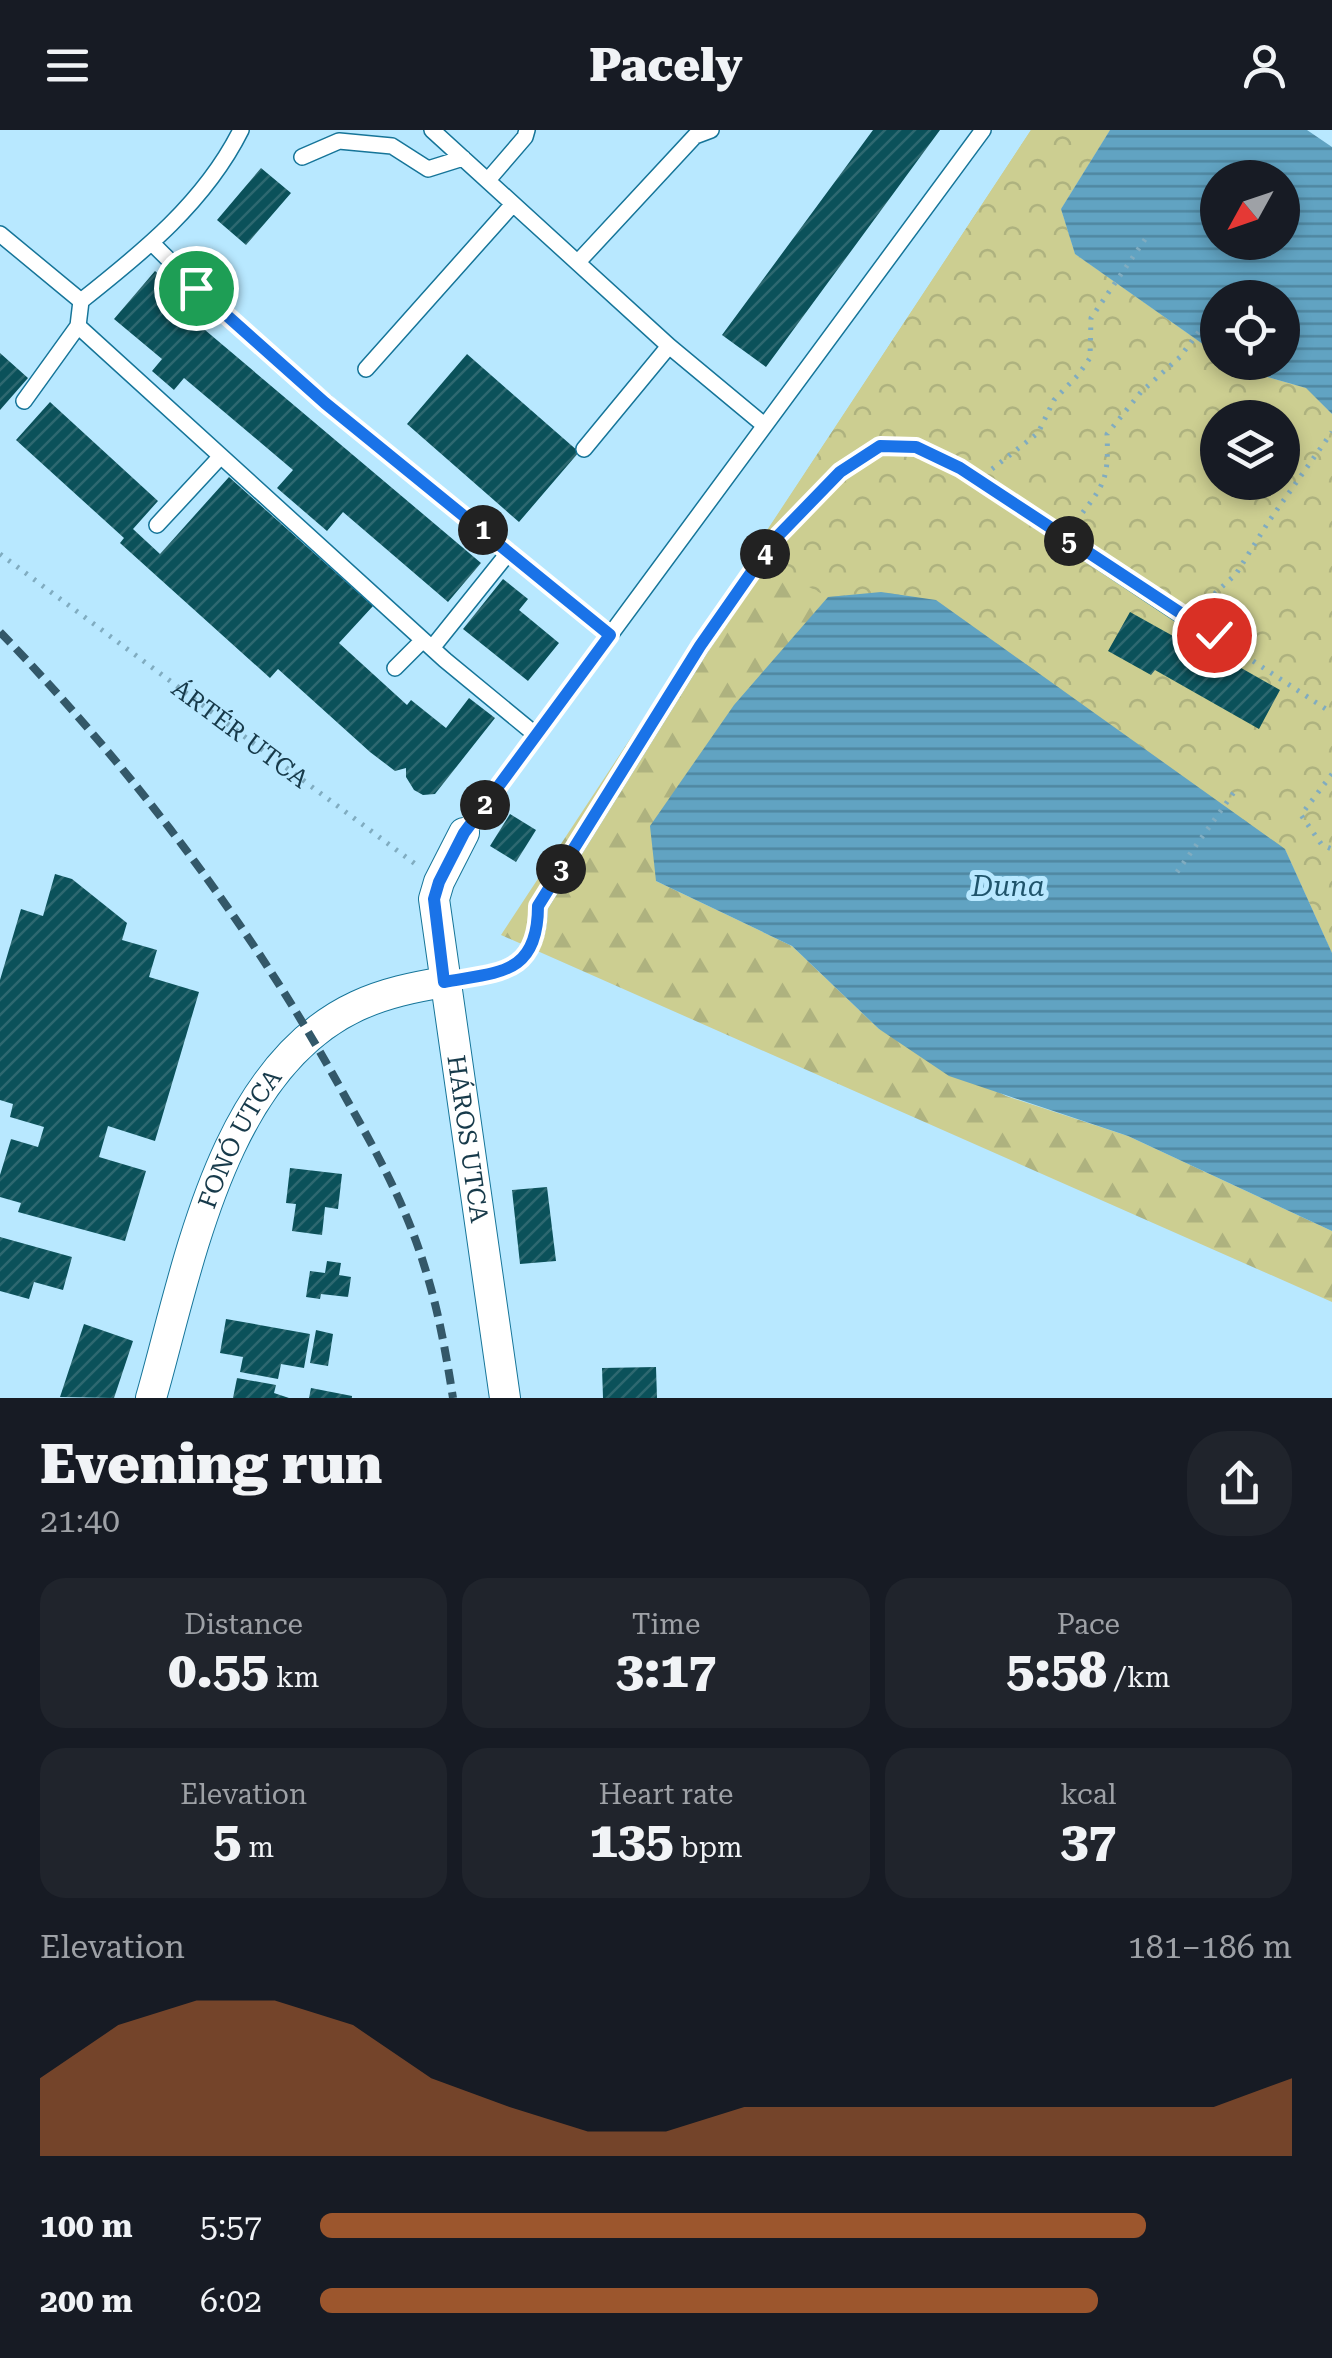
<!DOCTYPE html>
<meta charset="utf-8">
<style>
:root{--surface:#171b24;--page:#20242c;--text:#f1f3f6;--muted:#9ea1a6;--accent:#9c562d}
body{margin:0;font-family:"Roboto Serif",serif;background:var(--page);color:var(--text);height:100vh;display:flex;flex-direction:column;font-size:38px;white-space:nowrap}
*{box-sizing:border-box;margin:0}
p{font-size:32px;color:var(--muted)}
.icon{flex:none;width:55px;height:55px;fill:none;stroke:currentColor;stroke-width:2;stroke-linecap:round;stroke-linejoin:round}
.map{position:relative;height:1268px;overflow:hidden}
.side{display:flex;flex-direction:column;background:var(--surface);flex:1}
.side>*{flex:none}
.needle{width:65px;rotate:230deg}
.tools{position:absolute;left:1200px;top:30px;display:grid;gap:20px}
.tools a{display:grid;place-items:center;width:100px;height:100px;border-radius:50%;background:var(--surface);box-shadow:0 5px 15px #0003;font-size:50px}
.pin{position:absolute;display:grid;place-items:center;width:85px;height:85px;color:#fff;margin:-42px;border:5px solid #fff;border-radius:50%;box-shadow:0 2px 10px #0007}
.km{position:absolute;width:50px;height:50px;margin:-25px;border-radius:50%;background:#222;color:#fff;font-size:28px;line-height:50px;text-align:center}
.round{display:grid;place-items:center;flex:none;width:105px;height:105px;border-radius:40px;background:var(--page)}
.head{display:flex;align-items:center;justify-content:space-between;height:170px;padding:0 40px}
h1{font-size:55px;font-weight:800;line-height:75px}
.figures{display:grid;grid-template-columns:repeat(3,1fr);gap:15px;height:170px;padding:10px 40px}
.figures div{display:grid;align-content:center;border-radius:25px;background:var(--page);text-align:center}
.figures b{font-size:50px;font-weight:800}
.figures small{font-size:28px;font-weight:400}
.figures p{font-size:28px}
.chart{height:280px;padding:20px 40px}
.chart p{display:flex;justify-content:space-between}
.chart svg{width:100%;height:180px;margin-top:10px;fill:var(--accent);opacity:.7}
ul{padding:0 40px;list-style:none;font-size:32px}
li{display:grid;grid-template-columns:160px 120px 1fr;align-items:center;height:75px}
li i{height:25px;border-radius:12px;background:var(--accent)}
header{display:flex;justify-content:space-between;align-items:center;height:130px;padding:0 40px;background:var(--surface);font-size:45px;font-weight:800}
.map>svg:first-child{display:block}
</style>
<header><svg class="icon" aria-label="menu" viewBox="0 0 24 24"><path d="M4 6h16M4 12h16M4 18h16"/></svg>Pacely<svg class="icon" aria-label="person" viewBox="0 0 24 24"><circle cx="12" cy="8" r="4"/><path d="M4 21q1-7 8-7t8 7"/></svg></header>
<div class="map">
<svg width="1332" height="1268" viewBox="0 0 1332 1268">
<defs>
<pattern id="forest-firs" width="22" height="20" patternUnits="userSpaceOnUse" patternTransform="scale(2.5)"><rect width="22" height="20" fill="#ccce91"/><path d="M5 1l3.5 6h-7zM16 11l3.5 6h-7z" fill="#aeb27f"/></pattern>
<pattern id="park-crowns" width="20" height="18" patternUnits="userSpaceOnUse" patternTransform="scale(2.5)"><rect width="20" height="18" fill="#ccce91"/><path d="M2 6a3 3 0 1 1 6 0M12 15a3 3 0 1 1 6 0" fill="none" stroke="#aeb27f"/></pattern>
<pattern id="water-rules" width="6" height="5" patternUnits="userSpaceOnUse" patternTransform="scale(2.5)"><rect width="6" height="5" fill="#61a3c2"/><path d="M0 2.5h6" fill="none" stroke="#4f86a0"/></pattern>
<pattern id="building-hatch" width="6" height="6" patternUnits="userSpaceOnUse" patternTransform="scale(2.5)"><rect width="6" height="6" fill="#0b515a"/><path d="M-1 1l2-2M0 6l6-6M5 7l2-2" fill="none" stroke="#2e6870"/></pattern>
</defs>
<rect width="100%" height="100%" fill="#b8e8ff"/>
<path fill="url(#forest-firs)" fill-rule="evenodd" d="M1031 0H1110L1061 79 1075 124 1217 224 1218 232 1230 233 1332 284V823L1285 719 656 751 792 816 879 899 1006 966 1128 1006 1332 1101V1172L501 805ZM1218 288H1282V352H1218Z"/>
<path fill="url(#park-crowns)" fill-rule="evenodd" d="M1031 0H1110L1061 79 1075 124 1217 224 1218 232 1230 233 1239 239 1307 258 1332 284V823L1285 719 936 470 881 462 828 467 750 426ZM1218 288H1282V352H1218Z"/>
<path fill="url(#water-rules)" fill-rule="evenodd" d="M1110 0H1307L1332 17V284L1306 258 1239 239 1230 233 1282 232V168H1218L1217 224 1075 124 1061 79ZM1218 48H1282V112H1218Z
M881 462 936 470 1285 719 1332 823V1101L1128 1006 949 946 879 899 792 816 656 751 650 696 734 575 828 467Z"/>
<path fill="url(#building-hatch)" d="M873 0H940L766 237 722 205Z
M261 38 291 63 246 115 217 90Z
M155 141 181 163 173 173 481 433 448 472 343 382 327 401 277 358 293 340 184 248 174 260 152 241 162 229 114 189Z
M0 223 28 248 0 280Z
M467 224 579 322 519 392 407 294Z
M50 272 158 371 133 399 160 424 229 347 373 476 339 513 407 575 411 570 446 598 469 568 495 588 435 664 423 665 414 660 406 647V638L395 641 370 622 278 539 270 548 120 413 124 408 16 310Z
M503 449 528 469 519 480 559 513 528 551 463 499Z
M1130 482 1173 506 1176 501 1280 560 1259 599 1155 540 1151 545 1108 521Z
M510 684 536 700 516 732 490 716Z
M55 744 72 749 127 793 122 810 157 820 149 847 199 862 155 1011 108 996 99 1027 146 1041 125 1111 18 1082 21 1073 0 1067V1045L11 1009 38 1017 44 997 10 987 13 974 0 970V850L21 779 43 786Z
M290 1038 342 1044 338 1079 325 1077 322 1105 292 1101 296 1074 286 1073Z
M547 1057 556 1131 520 1134 512 1060Z
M0 1107 72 1127 63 1160 34 1152 29 1169 0 1161Z
M327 1131 341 1133 339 1145 351 1147 348 1167 321 1164 320 1169 306 1167 310 1141 325 1143Z
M226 1189 310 1204 304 1238 281 1234 278 1249 240 1242 243 1227 220 1223Z
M84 1194 133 1211 114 1268 60 1267Z
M316 1200 333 1204 328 1236 310 1233Z
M656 1237 657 1268H603L602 1238Z
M237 1248 276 1255 274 1263 289 1268H233Z
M311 1258 352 1266V1268H309Z"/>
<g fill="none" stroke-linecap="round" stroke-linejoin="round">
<g stroke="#167599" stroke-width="18">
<path id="lane" d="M241 0C205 72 143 122 81 171L78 196 445 530 536 605
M432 0 669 216
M302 27 339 11 392 16 428 39 463 28
M488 50 525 7 527 0
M0 104 81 171
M153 114C294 257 456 377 610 505
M578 132 695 6 711 0
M366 239 513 74
M24 271 78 196
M584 319 669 216 764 295
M157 395 221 326
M432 518 509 422
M395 538 423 510
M464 703 983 0
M445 852C499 841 538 845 539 776L701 516 774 410 840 342 880 316 916 317 960 338 1202 499"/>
</g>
<g stroke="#167599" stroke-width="32">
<g id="street">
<path id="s2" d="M464 703 439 752 434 769 505 1268"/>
<path id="s3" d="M151 1268C188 1139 221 939 357 876 385 863 414 857 445 852"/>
</g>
</g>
<g stroke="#80acc0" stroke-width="5" stroke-dasharray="2.5 8" stroke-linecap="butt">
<path d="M1223 168 1227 163"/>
<path d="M992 339 1038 303 1054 270 1078 245 1090 228 1091 188 1148 105"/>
<path d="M1076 391C1104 355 1109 351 1107 304L1141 262 1180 227 1218 176"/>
<path id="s1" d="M0 424 418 736"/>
<path d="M1199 478 1236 444 1269 391 1332 302"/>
<path d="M1218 508 1332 583"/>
<path d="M1332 644 1301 685 1322 715 1332 719"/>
<path d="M1177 742 1237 658"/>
</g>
<use href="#lane" stroke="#fff" stroke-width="15"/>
<use href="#street" stroke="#fff" stroke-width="30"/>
<path stroke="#335869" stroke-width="8" stroke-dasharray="15 8" stroke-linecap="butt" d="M0 502C135 642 254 799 347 970 377 1023 406 1076 424 1135 438 1178 446 1223 453 1268"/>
</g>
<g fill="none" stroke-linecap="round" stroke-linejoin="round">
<g stroke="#fff" stroke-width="20">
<path id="route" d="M196 158 325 273 610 505 464 703 439 752 434 769 444 852C499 842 538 845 538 776L700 516 774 410 840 342 880 316 916 317 960 338 1214 505"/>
</g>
<use href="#route" stroke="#1a73e8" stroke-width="12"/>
</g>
<g text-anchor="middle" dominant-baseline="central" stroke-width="10" stroke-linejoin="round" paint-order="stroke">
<g font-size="25" fill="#173a4a" stroke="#b8e8ff">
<text stroke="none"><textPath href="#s1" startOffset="300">ÁRTÉR UTCA</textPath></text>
<text stroke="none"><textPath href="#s2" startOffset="315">HÁROS UTCA</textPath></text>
<text stroke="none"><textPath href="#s3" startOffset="275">FONÓ UTCA</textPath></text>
</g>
<g font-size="28" font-style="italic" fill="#1f546b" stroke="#b8e8ff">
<text x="1008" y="756">Duna</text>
</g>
</g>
</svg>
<div class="tools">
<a><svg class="needle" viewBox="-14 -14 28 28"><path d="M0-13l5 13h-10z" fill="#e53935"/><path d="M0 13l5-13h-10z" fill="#9ea1a6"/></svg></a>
<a><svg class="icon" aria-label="locate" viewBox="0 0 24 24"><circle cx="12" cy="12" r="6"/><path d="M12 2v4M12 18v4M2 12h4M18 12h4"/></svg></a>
<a><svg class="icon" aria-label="layers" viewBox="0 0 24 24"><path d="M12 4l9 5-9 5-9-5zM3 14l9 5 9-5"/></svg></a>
</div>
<div class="pin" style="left:196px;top:158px;background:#1e9e55"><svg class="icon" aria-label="arrive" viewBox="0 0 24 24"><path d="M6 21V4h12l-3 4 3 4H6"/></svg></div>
<div class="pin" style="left:1214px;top:505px;background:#d93025"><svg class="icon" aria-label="check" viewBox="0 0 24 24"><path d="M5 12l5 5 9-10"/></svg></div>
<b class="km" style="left:483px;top:400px">1</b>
<b class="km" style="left:485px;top:675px">2</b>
<b class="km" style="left:561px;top:739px">3</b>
<b class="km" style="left:765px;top:424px">4</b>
<b class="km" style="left:1069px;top:411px">5</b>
</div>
<section class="side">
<div class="head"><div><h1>Evening run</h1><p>21:40</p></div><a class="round"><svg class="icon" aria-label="share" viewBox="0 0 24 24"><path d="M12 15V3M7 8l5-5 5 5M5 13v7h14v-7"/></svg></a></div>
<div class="figures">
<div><p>Distance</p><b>0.55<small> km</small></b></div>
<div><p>Time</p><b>3:17</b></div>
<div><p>Pace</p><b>5:58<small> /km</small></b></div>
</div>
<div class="figures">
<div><p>Elevation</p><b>5<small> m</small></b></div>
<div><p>Heart rate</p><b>135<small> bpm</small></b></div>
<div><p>kcal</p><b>37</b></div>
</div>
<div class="chart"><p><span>Elevation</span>181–186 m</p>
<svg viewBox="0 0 160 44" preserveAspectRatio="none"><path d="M0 44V25L10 12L20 6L30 6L40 12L50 25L60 32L70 38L80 38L90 32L100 32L110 32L120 32L130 32L140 32L150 32L160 25V44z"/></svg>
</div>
<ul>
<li><b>100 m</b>5:57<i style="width:85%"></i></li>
<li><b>200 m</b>6:02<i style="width:80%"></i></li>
</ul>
</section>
